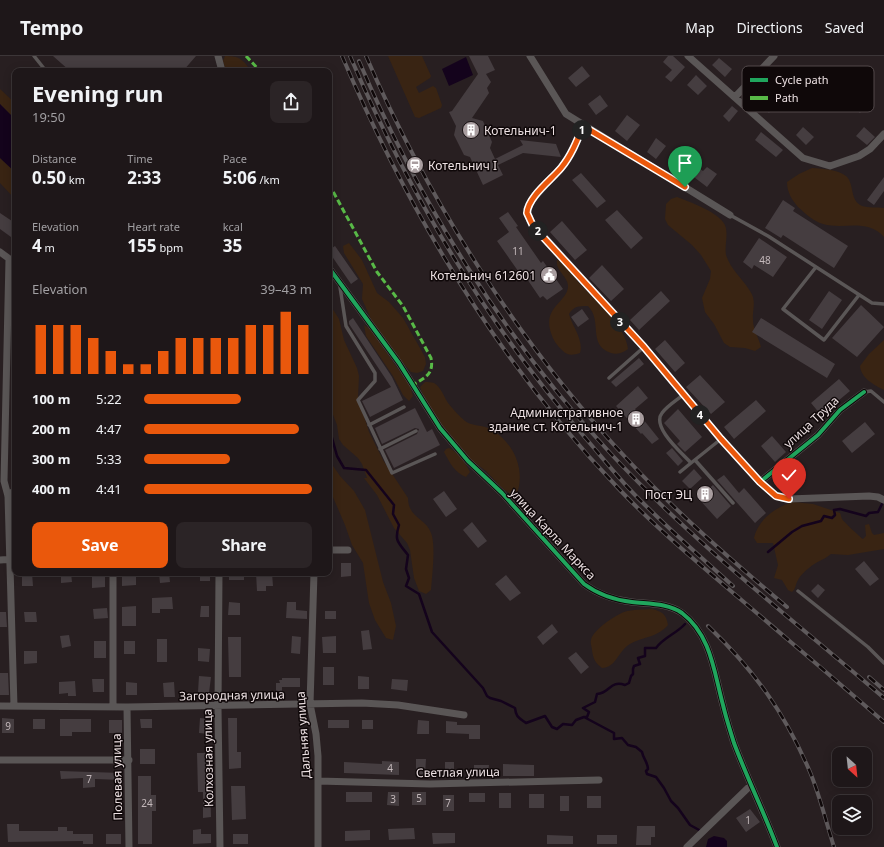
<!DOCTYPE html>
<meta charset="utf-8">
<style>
:root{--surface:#1e1719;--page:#2b2426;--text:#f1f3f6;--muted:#a19fa2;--line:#3c3638;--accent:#ea580c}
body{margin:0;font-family:"Noto Sans",sans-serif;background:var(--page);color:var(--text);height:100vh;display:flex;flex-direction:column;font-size:15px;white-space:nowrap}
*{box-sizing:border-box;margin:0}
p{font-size:13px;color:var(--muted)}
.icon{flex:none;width:22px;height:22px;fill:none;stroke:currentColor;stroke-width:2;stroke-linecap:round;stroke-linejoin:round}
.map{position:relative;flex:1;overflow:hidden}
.drawer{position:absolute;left:12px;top:12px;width:320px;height:508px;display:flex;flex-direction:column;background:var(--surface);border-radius:8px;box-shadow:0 2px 10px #0003,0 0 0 1px var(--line)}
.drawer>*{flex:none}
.needle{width:26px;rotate:153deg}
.fabs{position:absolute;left:832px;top:691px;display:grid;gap:8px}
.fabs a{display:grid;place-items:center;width:40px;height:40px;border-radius:8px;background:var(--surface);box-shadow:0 2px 10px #0003,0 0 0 1px var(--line);font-size:20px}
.pin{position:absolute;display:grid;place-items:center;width:34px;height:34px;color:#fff;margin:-41px -17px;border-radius:50% 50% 50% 0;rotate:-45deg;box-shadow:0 0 4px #0007}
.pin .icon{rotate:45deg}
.km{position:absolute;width:20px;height:20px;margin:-10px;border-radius:50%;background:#222;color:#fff;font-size:11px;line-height:20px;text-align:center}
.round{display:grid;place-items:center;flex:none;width:42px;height:42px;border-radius:8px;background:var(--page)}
.head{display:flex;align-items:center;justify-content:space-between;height:68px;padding:0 20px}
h1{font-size:22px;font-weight:700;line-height:30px}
.figures{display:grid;grid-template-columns:repeat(3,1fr);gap:6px;height:68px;padding:4px 20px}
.figures div{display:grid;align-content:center}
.figures b{font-size:17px;font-weight:700}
.figures small{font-size:11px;font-weight:400}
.figures p{font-size:11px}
.chart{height:112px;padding:8px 20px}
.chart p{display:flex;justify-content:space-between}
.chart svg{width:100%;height:72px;margin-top:4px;stroke:var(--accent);stroke-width:6}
.primary-button{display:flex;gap:8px;margin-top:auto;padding:8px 20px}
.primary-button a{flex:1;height:46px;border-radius:8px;background:var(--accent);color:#fff;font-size:16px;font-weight:700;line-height:46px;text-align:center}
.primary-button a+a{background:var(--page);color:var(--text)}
ul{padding:0 20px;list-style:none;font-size:13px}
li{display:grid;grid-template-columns:64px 48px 1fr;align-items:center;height:30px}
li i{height:10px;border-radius:5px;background:var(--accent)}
header{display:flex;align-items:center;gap:24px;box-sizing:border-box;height:56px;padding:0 20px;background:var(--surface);border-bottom:1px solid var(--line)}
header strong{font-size:19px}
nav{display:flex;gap:22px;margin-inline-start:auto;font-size:14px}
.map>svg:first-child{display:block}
</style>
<header>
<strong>Tempo</strong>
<nav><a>Map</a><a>Directions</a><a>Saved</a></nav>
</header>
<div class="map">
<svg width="884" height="791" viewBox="0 0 884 791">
<rect width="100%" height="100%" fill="#281f21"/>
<path fill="#392413" d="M225 0C239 0 243 3 251 15H226L223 5Z
M388 0H422L431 20 430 22 416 31 419 37 433 30 436 32 442 49 441 52 419 62 415 61Z
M0 33 15 47V63L0 48Z
M0 102 15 116V143L0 127Z
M812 112C823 113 837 113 846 120 855 128 849 144 862 150 868 152 877 151 884 152V181C867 162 844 174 823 168 813 165 806 158 798 151 792 144 787 136 787 126L799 118Z
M677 141C690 146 715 155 723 166 730 174 724 189 726 199 731 214 742 222 750 235 757 245 752 254 753 264 753 274 759 282 761 291L755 295 745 292 730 291 724 287 714 268 705 256 702 242 710 223 711 215 701 199 692 189 668 169 665 163 666 148 671 143Z
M349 187 362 204 377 237 389 246 403 262 425 301 426 308 423 315 417 317 411 316 387 289 371 263 362 243 363 228 344 197 343 190Z
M557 204C568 205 573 221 580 228 595 244 626 271 628 293 623 297 616 299 611 297 587 289 603 265 588 250 578 250 574 250 569 258 572 270 584 284 580 297 573 299 568 300 563 295 557 290 553 284 551 277 542 250 569 246 568 229 567 220 555 214 557 204Z
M329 247 339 263 344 284 357 312 359 320 358 341 369 376 383 404 408 442C408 462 426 462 431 477 436 489 432 520 431 534L426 538 419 535 414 522 410 494 407 487 394 472 377 439 364 422H367L362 408 358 402 343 389 339 383 337 369 332 356 329 334Z
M364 269 370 273 410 330 413 340 409 345 403 339 393 320 366 280Z
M884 284V334C874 329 861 322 860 310L869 298Z
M425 326C428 326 431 326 434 327 441 331 444 341 448 347 453 353 459 360 465 365 471 370 481 369 488 372 513 384 527 414 516 440 504 437 495 424 486 415 480 410 474 407 468 402 453 389 426 350 420 331Z
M449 392C459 397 465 406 470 416L466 421C454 416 450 407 444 396L446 393Z
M329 404 340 420 354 435 365 454 383 526 391 547 396 570 393 584 386 582 375 564 369 547 363 507 352 489 345 469 329 432Z
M793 446 813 448 840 457C841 459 841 461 842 463 843 465 861 482 863 483L866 480 865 469 869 468 872 477 874 479 884 477V493L848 499 831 498C824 504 815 506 809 512 805 515 800 520 798 524 795 529 796 533 792 536L788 534 782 524 774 522 778 509 773 487H757L754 482C758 463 776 451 793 446Z
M652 553C663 556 666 558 668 569 656 583 641 580 627 590 618 597 615 612 602 612 595 607 593 602 592 594 592 591 590 587 591 584 593 574 614 560 624 556 633 553 643 554 652 553Z"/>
<path fill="#14031c" d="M466 1 473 19 449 30 442 13Z
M0 48 15 63V116L0 102Z
M714 780 724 782 727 785V791H706L708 783Z"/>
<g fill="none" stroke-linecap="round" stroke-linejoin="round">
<path stroke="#14031c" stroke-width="2.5" d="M329 371 337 400 344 412 366 414 394 449 393 458 399 469C394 485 398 486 408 499L406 513 409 522 406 530 419 538 432 576 483 632 487 640 490 642 501 645 515 652C516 661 518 661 526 667L545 660 552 671 557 673 563 668 572 669 576 664 584 661 614 677V683L622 682 628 689 636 691 642 696C643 702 648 707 648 713L646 715 647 718 656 721 664 732 671 745 678 752 690 769 701 775
M768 496 792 476 802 470 821 465 824 460 832 462 835 459 834 454 840 453 866 460 869 457 878 456 882 448
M584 661H587L589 656 583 652 595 646 597 638C610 637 610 624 625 629L629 627 631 620 633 618V613L634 610 640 608 638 602 645 600V592H656C664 581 676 578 685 568"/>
</g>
<path fill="#453d40" d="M53 0H196L183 15H70Z
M469 0H488L495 14 486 18 491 26 487 32 489 37 472 62 483 65 492 86 490 92 495 103 523 89 520 84 556 88 561 101 523 97 498 109 503 119 483 129 470 101 464 99 454 79 456 70 449 56 452 55 478 18Z
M668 0H673L685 11 671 26 665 21 672 14 663 6Z
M719 2 732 13 725 21 712 9Z
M582 10 590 20 576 31 568 22Z
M696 19 707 30 698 39 687 29Z
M840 20 870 44 860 57 830 34Z
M600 39 608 50 596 59 588 48Z
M763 39 775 50 769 57 757 45Z
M732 50 738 55 729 66 723 60Z
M627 59 640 69 627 85 615 75Z
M803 71 814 81 806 89 796 79Z
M864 71 875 81 867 89 856 80Z
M761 76 783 94 776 101 755 84Z
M656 82 666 90 656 103 647 96Z
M677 98 703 115 707 111 717 118 707 131 690 118 687 122 670 110Z
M581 117 606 145 597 152 572 124Z
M884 121V135L874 149 867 144Z
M783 144 795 152 793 155 848 190 834 212 783 179 781 182 765 172Z
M617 154 643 182 631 193 605 164Z
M508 156 518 170 516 171 541 207 543 205 563 233 547 244 543 240 540 242 525 220 523 222 497 185 509 176 499 162Z
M0 157 15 167V175L11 181 0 173Z
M562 165 587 194 575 204 550 176Z
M759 182 787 201 773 221 754 209 752 213 743 206Z
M335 190 358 223 351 228 329 196V194Z
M602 209 624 233 611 245 589 222Z
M661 235 670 245 639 274 630 264Z
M829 235 842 244 822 273 809 264Z
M861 249 884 271 857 301 832 282Z
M582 253 589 263 578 271 571 261Z
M353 262 392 321 403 344 370 361 362 345 391 331 349 268V265Z
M761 262 835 308 827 322 752 276Z
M665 284 685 307 675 316 655 293Z
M639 302 644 308 616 331 611 326Z
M700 319 725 346 711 358 686 331Z
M839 323 850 335 821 359 811 347Z
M638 330 648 342 635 353 659 383 652 388 642 377 641 378 616 350Z
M756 344 766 355 734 383 724 371Z
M415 352 427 376 432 373 440 389 394 412 385 394 417 378 419 373 415 372 382 388 375 372Z
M678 353 702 381 685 396 677 388 680 385 664 367Z
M865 366 875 378 852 397 842 385Z
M772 380 786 396 775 406 761 390Z
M672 392 683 405 678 410 666 397Z
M694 413 702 422 690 433 682 425Z
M724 419 739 437 744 432 766 457 755 467 717 424Z
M713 429 731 450 717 463 698 442Z
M444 435 457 453 446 461 433 443Z
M472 466 487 485 478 492 463 474Z
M864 505 879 523 870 530 855 513Z
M341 507H351V520L341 521Z
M22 517H32L33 530H22Z
M61 517H71L72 526 61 527Z
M92 517H105V531L92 532Z
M122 517H136V529L122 530Z
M159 517H169L170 526 160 527Z
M200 517H210V525H200Z
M229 517H244V524H229Z
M256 517H272L273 530H266V535H257Z
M506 519 521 537 510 545 495 528Z
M818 528 825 534 818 542 811 535Z
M172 541 173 553H160V557H152V542Z
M229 546 240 547V559H228Z
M287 546H296V554L307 555V563L286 562Z
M136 550V570H122V551Z
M201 550H209V561H200Z
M107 552 108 562 94 563 93 553Z
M325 555H336V563H325Z
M0 556H6L7 571H0Z
M24 556H36L37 566H25Z
M552 568 558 576 543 589 537 581Z
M369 574 372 593 363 594 361 575Z
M69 579 71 590 62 592 60 580Z
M292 580 301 581 300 598 291 597Z
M336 580V597H323L322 581Z
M228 581H241V621H229Z
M157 583H167V606H157Z
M94 585H106V602H94Z
M124 585H135V598H124Z
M198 592 210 593 209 606 198 605Z
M24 595H37V607L24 608Z
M576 596 589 611 581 618 568 602Z
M323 611H334V629H323Z
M0 617H8L9 639H0Z
M199 620 211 621 209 637 198 636Z
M358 620 369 621V633H358Z
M282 622H300V631H282V635H276V627H280L279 624H282Z
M92 623H104V636H93Z
M392 623 408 624 407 635 391 633Z
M75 625 76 640H68V637L59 638V626Z
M126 626 137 627V639H126Z
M174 626 175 641H164L163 627Z
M2 662 14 663V677H2Z
M200 662 210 663V678L199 677Z
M228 662H237V696H241V712L229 713Z
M33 663H45V673H33Z
M60 663H91V676H72V680H60Z
M140 663H152V672H141Z
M109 664H122V677H109Z
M328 664H349V672H328Z
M362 664H373V673H362Z
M418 664 429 665V678H417Z
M446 665 457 666V669H480V683H469V678L446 677Z
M140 693H155V708H140Z
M197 697H209L211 761 203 762V736H198Z
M416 703H426L425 719 416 718Z
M382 705 399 706V719L344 717V706L382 708Z
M445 706H454V719H445Z
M503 708 534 709V720H503Z
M474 709H489L488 720H474Z
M60 715 122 717V724L95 723V731L83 732V722L61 723Z
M138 720H151V739H156V755H152V788H138Z
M231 730H245L246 763 232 764Z
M346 736H372V746H346Z
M388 736H399V750L387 749Z
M412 736H426V749H412Z
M469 737H485V746H469Z
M499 737H511V752H499Z
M529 738H544V752H529Z
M443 739H454V755H443Z
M560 740H569V755H560Z
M587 740H601V752H587Z
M750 753 760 766 746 776 736 762Z
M7 768H19V775H58V771H67V775H73V778H93V788H83V785L8 786Z
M637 770H655V781H651V789H636Z
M414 772 415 783 389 784 388 773Z
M201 773V778H211V787L193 788V774Z
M370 774V784L345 785V775Z
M432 777H455V787L433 788Z
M106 778H121V788H106Z
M233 778H248V788H233Z
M547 779 573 780V788H547Z
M597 779H617V788H597Z"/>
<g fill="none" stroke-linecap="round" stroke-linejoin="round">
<path stroke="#5a5656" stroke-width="3.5" d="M34 0 46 15
M730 159 768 180 872 247 884 248
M816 211 783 253 824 284 859 239
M340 231 346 270 375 317V325L358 344 392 417 435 398
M609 322 644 291
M864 336 871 335 884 346
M683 339C677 344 667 350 662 357 651 371 682 397 691 407L721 383
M369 369 404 351
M380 393 416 375
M695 404 733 447
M680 416 691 407
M798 535 868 591 884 607"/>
<path stroke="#5a5656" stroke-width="7" d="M218 0 222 15
M530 0 566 58 730 159
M688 0 803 102 830 110 859 100 870 93 884 78
M735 41 774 0
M583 70 570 99 561 112 531 145 527 153 530 165 644 291 721 383 760 426 818 379 840 354 864 336
M0 196 15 207
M9 203 4 425 8 440 14 650
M329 212 399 307 440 372 468 405 502 437 584 528C599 539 614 544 632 546 648 548 668 547 682 557 711 579 714 616 723 649 726 662 730 674 734 687 747 722 764 756 777 791
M760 426C770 436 776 442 789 443L869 440 878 441 884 444
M8 440 15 434
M329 494H348
M0 504 15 503
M113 517V651
M219 517 218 651 220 791
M314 517 310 648 316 678 318 700V791
M0 650 127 651 362 647 398 649 464 659
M127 651 129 791
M0 704H129
M318 725 430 728 599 724
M687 791 751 729"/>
<g stroke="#5f5a5c" stroke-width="4">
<path id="rail" d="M342 0C409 157 500 308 618 432 655 471 697 506 738 541 787 583 836 624 884 666
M350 0C410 140 488 270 588 385 606 406 623 428 643 447 672 476 703 503 733 530
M366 0C428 144 520 289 627 403 676 456 731 504 787 551
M359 5C419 146 507 287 612 399 695 488 792 563 884 642
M708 570C754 614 785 657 810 716 820 740 826 766 834 791
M869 621 884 634"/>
</g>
<use href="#rail" stroke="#0f0809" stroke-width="2.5" stroke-dasharray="8" stroke-linecap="butt"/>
<path stroke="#58b947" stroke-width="3" stroke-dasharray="6 3" stroke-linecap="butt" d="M246 0 260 15
M329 128 377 216 403 250 431 302C434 318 426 321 413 329"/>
<g stroke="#0f0809" stroke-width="6">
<path id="cycleway" d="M583 70 570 99 561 112 531 145 527 153 530 165 644 291 721 383 760 426 818 379 840 354 864 336
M329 212 399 307 440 372 468 405 502 437 584 528C599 539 614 544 632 546 648 548 668 547 682 557 711 579 714 616 723 649 726 662 730 674 734 687 747 722 764 756 777 791"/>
</g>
<use href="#cycleway" stroke="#20a55d" stroke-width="4"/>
</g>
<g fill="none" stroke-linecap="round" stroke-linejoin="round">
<g stroke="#fff" stroke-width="8">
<path id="route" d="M685 131 583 70C577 85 571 100 561 112 551 124 528 141 527 157L533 170 644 291 721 383 760 426 776 440 789 443"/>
</g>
<use href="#route" stroke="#ea580c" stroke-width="5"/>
</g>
<defs>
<g id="building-disc" transform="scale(0.9)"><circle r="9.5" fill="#a89d9f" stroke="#0f0809"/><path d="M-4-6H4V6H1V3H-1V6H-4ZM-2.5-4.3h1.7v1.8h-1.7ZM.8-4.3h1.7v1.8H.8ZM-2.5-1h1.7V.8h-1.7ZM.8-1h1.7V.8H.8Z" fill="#fff"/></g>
<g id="station-disc" transform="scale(0.9)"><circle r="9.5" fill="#a89d9f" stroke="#0f0809"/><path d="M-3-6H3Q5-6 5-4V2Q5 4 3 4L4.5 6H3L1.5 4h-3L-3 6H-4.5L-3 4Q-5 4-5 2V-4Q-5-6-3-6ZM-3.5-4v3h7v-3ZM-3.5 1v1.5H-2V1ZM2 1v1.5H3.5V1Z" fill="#fff"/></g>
<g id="civic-disc" transform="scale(0.9)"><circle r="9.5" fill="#a89d9f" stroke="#0f0809"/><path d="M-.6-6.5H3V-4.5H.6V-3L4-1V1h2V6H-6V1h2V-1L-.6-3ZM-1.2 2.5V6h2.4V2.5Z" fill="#fff"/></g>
</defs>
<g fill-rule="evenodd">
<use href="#building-disc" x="471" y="74"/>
<use href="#station-disc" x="415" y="109"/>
<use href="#civic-disc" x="549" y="219"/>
<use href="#building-disc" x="636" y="363"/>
<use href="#building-disc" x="705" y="438"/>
</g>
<g text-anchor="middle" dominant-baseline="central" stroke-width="3" stroke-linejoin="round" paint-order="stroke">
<g font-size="10" fill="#c3b8ba">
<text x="518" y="195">11</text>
<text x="765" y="204">48</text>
<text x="8" y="670">9</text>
<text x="390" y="712">4</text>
<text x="89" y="723">7</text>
<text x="419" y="742">5</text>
<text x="393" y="743">3</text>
<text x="147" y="747">24</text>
<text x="448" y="747">7</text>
<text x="748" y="764">1</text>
</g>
<g font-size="12" fill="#ede1e3" stroke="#0f0809" text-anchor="end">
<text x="484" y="74" text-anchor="start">Котельнич-1</text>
<text x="428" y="109" text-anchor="start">Котельнич I</text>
<text x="536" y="219">Котельнич 612601</text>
<text x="623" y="356">Административное<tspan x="623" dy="14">здание ст. Котельнич-1</tspan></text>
<text x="692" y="438">Пост ЭЦ</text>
</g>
<g font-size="12" fill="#ede1e3" stroke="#0f0809">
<text transform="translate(811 366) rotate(-43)">улица Труда</text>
<text transform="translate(553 478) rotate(47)">улица Карла Маркса</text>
<text transform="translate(232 639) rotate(-1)">Загородная улица</text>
<text transform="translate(303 679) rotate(-94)">Дальняя улица</text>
<text transform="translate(208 702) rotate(-91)">Колхозная улица</text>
<text transform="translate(458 716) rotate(-1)">Светлая улица</text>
<text transform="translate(117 721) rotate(-91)">Полевая улица</text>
</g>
</g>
<rect x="742" y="10" width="132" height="46" rx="6" fill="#0f0809" stroke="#52494a" stroke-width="1"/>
<rect x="750" y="22" width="18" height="4" fill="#20a55d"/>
<rect x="750" y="40" width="18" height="4" fill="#58b947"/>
<g font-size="11" fill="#ede1e3">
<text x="775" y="28">Cycle path</text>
<text x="775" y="46">Path</text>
</g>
</svg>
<div class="fabs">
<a><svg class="needle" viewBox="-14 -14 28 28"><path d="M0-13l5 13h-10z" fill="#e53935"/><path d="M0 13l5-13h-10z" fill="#a19fa2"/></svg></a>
<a><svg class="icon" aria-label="layers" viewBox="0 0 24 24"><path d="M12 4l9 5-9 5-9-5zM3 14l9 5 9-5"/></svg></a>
</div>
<div class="pin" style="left:685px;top:131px;background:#1e9e55"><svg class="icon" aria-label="arrive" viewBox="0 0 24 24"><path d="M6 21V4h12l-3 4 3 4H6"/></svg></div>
<div class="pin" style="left:789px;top:443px;background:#d93025"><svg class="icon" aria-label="check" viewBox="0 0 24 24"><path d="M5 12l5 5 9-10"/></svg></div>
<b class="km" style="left:582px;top:74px">1</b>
<b class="km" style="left:538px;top:175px">2</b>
<b class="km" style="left:620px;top:266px">3</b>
<b class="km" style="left:700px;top:359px">4</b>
<section class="drawer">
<div class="head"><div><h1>Evening run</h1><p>19:50</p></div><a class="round"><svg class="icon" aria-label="share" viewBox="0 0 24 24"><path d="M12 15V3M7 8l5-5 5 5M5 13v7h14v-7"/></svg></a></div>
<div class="figures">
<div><p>Distance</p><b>0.50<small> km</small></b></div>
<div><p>Time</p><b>2:33</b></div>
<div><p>Pace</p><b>5:06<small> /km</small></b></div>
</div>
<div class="figures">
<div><p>Elevation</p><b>4<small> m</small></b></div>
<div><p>Heart rate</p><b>155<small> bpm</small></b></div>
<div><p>kcal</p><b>35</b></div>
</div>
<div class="chart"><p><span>Elevation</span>39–43 m</p>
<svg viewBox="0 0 160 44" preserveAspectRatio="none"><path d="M5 44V14M15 44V14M25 44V14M35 44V22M45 44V30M55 44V38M65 44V38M75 44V30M85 44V22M95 44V22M105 44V22M115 44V22M125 44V14M135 44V14M145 44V6M155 44V14"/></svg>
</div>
<ul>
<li><b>100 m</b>5:22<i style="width:58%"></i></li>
<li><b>200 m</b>4:47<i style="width:92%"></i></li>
<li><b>300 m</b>5:33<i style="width:51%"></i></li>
<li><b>400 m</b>4:41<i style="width:100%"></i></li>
</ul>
<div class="primary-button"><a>Save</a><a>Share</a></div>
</section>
</div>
